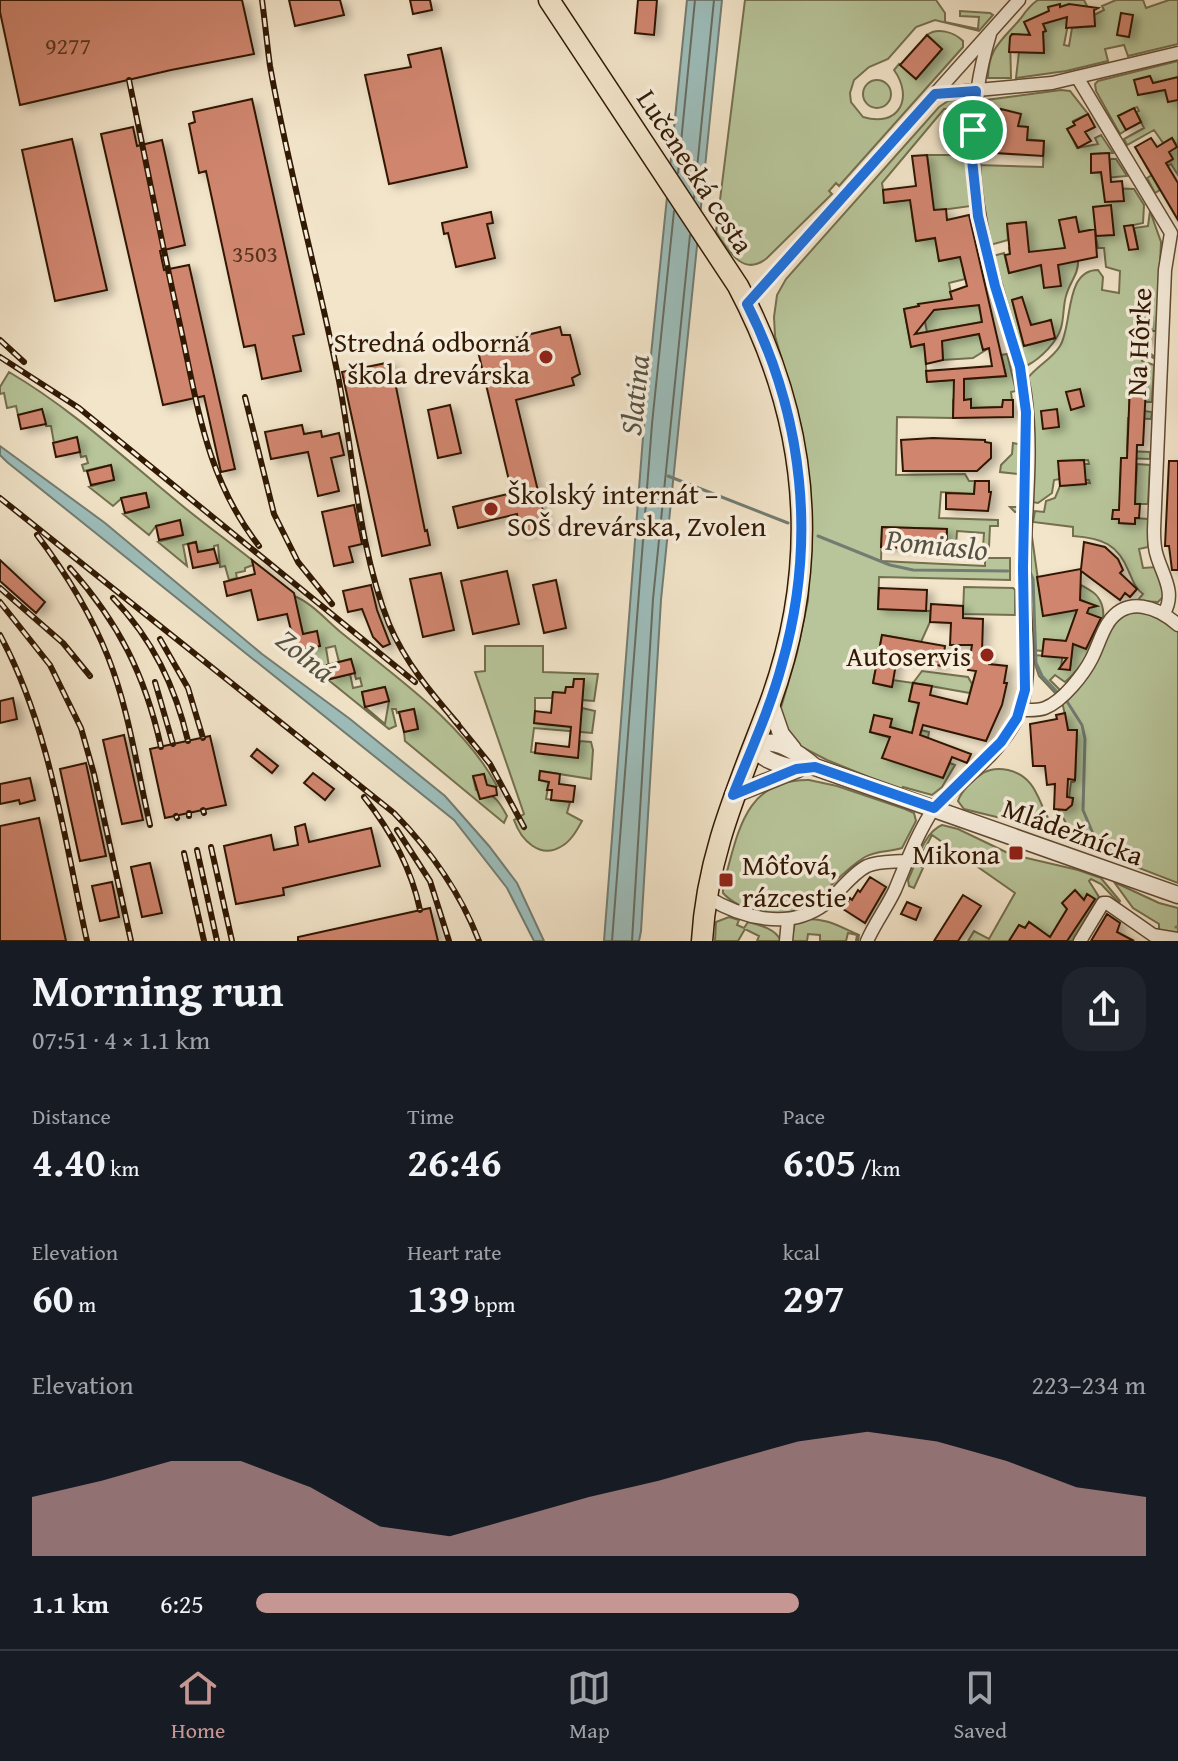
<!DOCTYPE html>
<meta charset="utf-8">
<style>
:root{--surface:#171b24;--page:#20242c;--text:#f1f3f6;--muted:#9ea1a6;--line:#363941;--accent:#c59692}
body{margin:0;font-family:"Gentium Book Plus",serif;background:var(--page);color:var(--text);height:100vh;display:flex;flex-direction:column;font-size:30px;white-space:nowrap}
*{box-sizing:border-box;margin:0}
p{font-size:26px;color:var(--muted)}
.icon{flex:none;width:44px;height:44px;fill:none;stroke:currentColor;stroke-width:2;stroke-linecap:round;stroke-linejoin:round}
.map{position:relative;height:941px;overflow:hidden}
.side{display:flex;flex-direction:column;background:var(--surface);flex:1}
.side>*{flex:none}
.pin{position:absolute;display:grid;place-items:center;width:68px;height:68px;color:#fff;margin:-34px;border:4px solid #fff;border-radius:50%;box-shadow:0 2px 8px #0007}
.round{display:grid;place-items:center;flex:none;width:84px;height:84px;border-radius:24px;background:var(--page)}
.head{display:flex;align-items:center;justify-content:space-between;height:136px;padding:0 32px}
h1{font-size:44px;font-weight:600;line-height:60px}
.figures{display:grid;grid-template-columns:repeat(3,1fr);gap:12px;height:136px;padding:8px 32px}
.figures div{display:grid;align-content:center}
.figures b{font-size:40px;font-weight:600}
.figures small{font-size:22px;font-weight:400}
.figures p{font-size:22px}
.chart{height:224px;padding:16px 32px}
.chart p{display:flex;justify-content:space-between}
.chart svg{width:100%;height:144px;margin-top:8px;fill:var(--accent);opacity:.7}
ul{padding:0 32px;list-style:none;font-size:26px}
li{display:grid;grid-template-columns:128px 96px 1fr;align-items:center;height:60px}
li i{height:20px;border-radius:10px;background:var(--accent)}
.tab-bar{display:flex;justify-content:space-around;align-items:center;height:112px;border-top:2px solid var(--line);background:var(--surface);font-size:22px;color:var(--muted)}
.tab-bar a{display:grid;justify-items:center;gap:4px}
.tab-bar .selected{color:var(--accent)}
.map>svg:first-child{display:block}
</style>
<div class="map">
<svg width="1178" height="941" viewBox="0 0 1178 941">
<defs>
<filter id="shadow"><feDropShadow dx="6" dy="3.5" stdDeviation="4" flood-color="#0004"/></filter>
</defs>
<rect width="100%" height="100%" fill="#f3e5ca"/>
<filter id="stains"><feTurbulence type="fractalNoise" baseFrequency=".0025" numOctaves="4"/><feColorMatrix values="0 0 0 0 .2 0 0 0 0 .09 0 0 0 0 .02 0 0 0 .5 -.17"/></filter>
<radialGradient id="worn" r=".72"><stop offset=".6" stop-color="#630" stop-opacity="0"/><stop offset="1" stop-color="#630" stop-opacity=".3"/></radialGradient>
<path fill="#b8c59a" stroke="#746f4e" stroke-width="2" fill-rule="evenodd" d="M745 0H936L945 13V22L978 29 979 17 960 16V11L990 13 993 15 979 31 935 20 916 27 888 59 869 67 854 80 850 93 851 102 863 117C899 128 914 98 894 70L899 64 916 79 942 49 927 35C937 27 954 32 963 41V47L839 186 836 183 829 191 832 194 767 258C743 278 728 250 716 232Z
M1038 0H1084L1087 6 1068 24 1064 45 1069 46 1072 28 1095 26 1094 15 1104 10 1102 6 1116 0H1143L1146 8 1169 0H1178V44L1128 56 1124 45 1105 49 1108 61 1066 71 1016 78 1019 52 1044 53 1043 32 1046 31 1026 35 1012 34 1010 37 1011 78H988C988 47 1004 39 1021 18 1026 11 1030 5 1038 0Z
M1178 61V175L1171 164 1152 175 1160 190 1155 193 1147 178 1152 175 1147 167 1160 160 1163 165 1172 160 1168 152 1177 146 1172 138 1163 143 1154 130 1127 145 1124 139 1144 128 1136 112 1139 111 1137 107 1118 116 1126 130 1120 134 1096 91 1095 84 1098 81Z
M863 94a14 14 0 1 1 28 0a14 14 0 1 1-28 0Z
M1061 90 1070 91 1088 114 1073 121 1075 125 1068 129 1077 148 1098 144 1095 138 1101 135 1113 153 1091 154V173L1110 172V159H1116L1127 176 1105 178 1106 188 1134 189 1144 205 1143 223 1125 227 1138 249 1134 228 1148 226 1150 211 1161 242 1157 331H1151V319H1136L1135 341H1144L1147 351 1155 357V359L1145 353 1142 361 1154 365 1152 402H1145L1146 386H1139V382H1135L1134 386H1130L1129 409 1152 412 1151 419 1128 418 1127 451 1150 452V459L1122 458 1120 483 1136 484 1137 464 1150 465 1148 504H1135V498L1119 523 1134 524 1135 518 1148 519V547L1139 549 1143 568 1157 567 1164 596 1158 602 1137 601 1143 594C1135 588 1133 581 1129 572 1118 544 1102 538 1073 536V527L1033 522 1035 511 1044 512 1046 501 1055 498 1060 486 1070 485V481L1090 483 1089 480H1085L1084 464H1089L1088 460 1059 461 1060 479 1054 480 1052 493 1038 503 1032 502 1028 378C1037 366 1052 359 1060 346 1073 325 1064 270 1098 270L1103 277 1102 290 1119 293 1120 271 1106 267 1104 248H1098L1096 237 1079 233 1075 217 1060 220 1068 262 1078 261C1079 274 1069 283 1066 296 1063 306 1064 318 1061 328 1057 342 1041 358 1028 365L1024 363 993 256 1004 253 1009 273 1032 267 1028 250 1010 254 1009 248H1018L1025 222 1007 224 1008 240 990 245 978 165 1043 167 1044 141 979 135 986 100ZM1022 297 1028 321H1030L1032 328 1050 320 1055 338 1024 346 1012 300Z
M961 99 968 106 966 133 956 132V114L953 109H944L882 183 885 203 932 197 927 155H955V148H965L971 206 912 214 916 241 936 238 939 261 969 255 963 270 965 279 949 283 952 299 904 309 911 346 979 334 983 349 989 348 973 358 943 360 942 348 925 349 927 382 1006 376 1001 355 1007 354 1016 391 1011 392 1012 400H1003V407L971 408V400H964V394L953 400V418L897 417 896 475 965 474 969 481H975L974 494 941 492 939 518 998 520V526H990L989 547H983L984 533 957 531 956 546 946 550 947 529 882 527 881 561 985 566V558H1010V580L879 577 878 609 931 611 930 622 921 642 882 635 873 683 891 687 893 680 913 683 922 671 968 677 972 684 970 693 913 683 909 701 919 703 914 722 922 725 921 730 929 732 928 738 890 727 891 719 874 716 870 732 917 745 886 749 882 758 946 770 950 763 955 765 942 787 932 795 903 787 901 790 827 760 796 744 787 734 780 711 797 653 808 600 812 523 809 480 801 426 775 336 774 317 777 295 786 279 939 107 948 101Z
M979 305 982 322 927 332 924 317 930 310Z
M9 372C72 409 124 458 179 503 203 523 228 541 252 560L253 565 245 568V571L236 573 237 578 229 580 225 566 220 567 218 545 214 546V549L192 553 195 542 183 545 187 566 158 542 183 535 180 521 156 526 149 535 123 514 149 507 146 493 122 498 113 506 89 487 114 479 111 465 84 471 82 465 88 463 86 456 81 457 77 438 54 443 51 426H46L42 410 18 415 16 406 7 408 4 393 0 394V387Z
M1013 443 1018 444 1022 450 1020 510 1015 512 1010 507H1018L1019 474 1000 472 1001 465 1012 454Z
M1031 530 1039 587 1080 592 1081 585C1086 588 1093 591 1097 596 1117 620 1084 666 1065 682L1055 675 1050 680 1061 691 1057 695 1039 676 1032 655 1050 656 1063 651 1061 668 1070 669 1073 641 1090 604 1081 600 1066 641 1044 639 1043 651 1031 650 1028 574Z
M964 587 1013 588 1015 590V615L963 614Z
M294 596C311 602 328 622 343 634 397 678 463 723 497 786L487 788 484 774 473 777 476 790C495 795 498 799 507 816L504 823 405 741 404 732 418 728 414 709 397 713 396 709H392L396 726 389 729 295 653 319 646 303 634ZM335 646 339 662 351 659 356 679 360 678 362 686 353 688 350 674 331 679 326 648ZM385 687 389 701 385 724 365 707 362 692Z
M1143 612 1162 620 1178 631V883L1025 824 964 809 958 801C961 791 974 779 983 773 990 769 999 768 1008 770 1046 779 1036 820 1064 834L1068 833 1070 830 1058 809 1066 810 1072 804 1073 798H1069L1071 782H1074L1075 780 1077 730H1068L1062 701 1117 621 1128 613Z
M485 646H543V672L598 674 594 701 582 700 584 679H574L573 687H566L565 693 553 692 552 698H535V723L579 727 582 708 595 711 592 733 534 728 531 752 577 758 580 741 591 742 593 750 591 779 540 771 539 780 549 782 546 799 570 802 567 813 582 821C577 830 571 841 562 846 540 860 521 840 514 820L524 814 475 672 485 671Z
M809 780 837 786 905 809 914 813 916 821 902 848C890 852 877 850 865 857 826 880 816 922 760 912 746 909 732 903 723 893V885H726L728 876 726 875C739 827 748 779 809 780Z
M942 825 958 829 1010 854 1078 870 1101 878 1120 901 1119 903 1101 884 1091 879 1089 881 1099 897 1073 941H1067L1080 919 1050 937 1037 936 1040 930 1029 922 1025 928 1019 925 1009 941H968L974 931 989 939 1015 893 932 835 917 864 923 868 914 888 909 886 908 880C916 863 924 832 942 825Z
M1114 882 1159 903 1178 908V934L1159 931V924L1133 908Z
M729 917 739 920 737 925 744 928 748 922C760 925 776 929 781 941H757L759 936 745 929 738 941H715L716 922Z
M805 919C827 918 840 927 859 935L858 941H856L857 935 848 933 846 941H820V935L808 934 807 941H791L795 923Z"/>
<path fill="#9dbebc" stroke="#727c72" stroke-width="2" d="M687 0H722L661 600 641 931 639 941H604L644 424Z
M0 446 105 523 262 654 350 719 445 796 489 846 517 883 544 941H534L507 888 454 820 7 462 0 455Z"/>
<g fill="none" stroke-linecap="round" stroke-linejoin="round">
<path stroke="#676c60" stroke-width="2" d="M678 173 695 0
M694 198 714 0
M612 941 652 424 674 211
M632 941 653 599 690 235"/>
<path stroke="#727c72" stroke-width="3" d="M668 476 788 523
M818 536 890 565 913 570 1008 571
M1030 572 1033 579 1036 663 1042 676 1057 692
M1066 700 1082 725 1085 739 1083 810 1099 848
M1176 927H1178"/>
</g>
<path fill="#cf856e" stroke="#311903" stroke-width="2" fill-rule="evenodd" filter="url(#shadow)" d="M0 0H242L254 54 171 70 20 105 0 12Z
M289 0H340L344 15 295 26Z
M410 0H430L432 10 413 14Z
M638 0H657L654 35 635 33Z
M1060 4V7L1069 4 1098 8 1094 10 1095 26 1066 28 1067 17 1043 24 1046 31 1043 32 1044 53 1009 52 1010 37 1012 34 1030 35 1024 22 1049 11 1048 7Z
M1121 13 1133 15 1129 37 1117 35Z
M927 35 942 49 916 79 900 65Z
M441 48 467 167 389 184 365 75 411 67 408 55Z
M1150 76 1153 83 1178 77V100L1168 102 1165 90 1138 95 1134 80Z
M252 99 304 334 293 336 301 371 262 379 255 345 244 347 206 171 199 173 189 124 195 122 193 112Z
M1134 108 1141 122 1126 130 1118 116Z
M1001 109 1021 114 1018 126 1028 127 1027 140 1044 141 1043 156 995 153Z
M1088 114 1095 127 1085 132 1091 141 1078 148 1067 129 1075 125 1073 122Z
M133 127 137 146 162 140 185 245 160 251 164 270 189 265 235 469 221 472 204 396 163 405 101 134Z
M1151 138 1157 147 1172 138 1177 147 1169 152 1173 159 1166 163 1178 183V220L1135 147Z
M72 139 107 290 55 301 22 150Z
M1109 153 1111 182 1122 181 1124 201 1105 202 1101 172 1091 173V154Z
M927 155 934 210 946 209 947 220 969 215 1006 376 964 379V400L971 399V408L1002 407 1003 400H1013V417L953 418 954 380 927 382 926 371 992 366 989 348 983 350 979 334 942 341 943 360 926 364 924 344 911 347 904 309 919 306 918 304 952 299 950 292 967 286 960 257 939 261 935 238 916 241 910 200 884 203 883 190 916 186 912 156ZM979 305 982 322 915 334 934 310Z
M1111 205 1114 235 1096 236 1093 207Z
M491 212 493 223 487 224 495 258 456 267 448 233 444 234 442 223Z
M1076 217 1079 232 1095 229 1097 257 1058 265 1061 286 1044 288 1041 265 1009 273 1005 255 1010 254 1007 224 1026 222 1029 252 1065 248 1059 220Z
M1133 225 1138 249 1129 250 1124 226Z
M1022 297 1031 325 1051 320 1055 338 1024 346 1012 300Z
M1136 318 1151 319 1150 342 1135 341Z
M560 327 562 335H570L580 374 572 378 574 385 516 400 547 528 521 534 517 514 458 528 453 507 512 493 477 347Z
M391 362 425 531 427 530 430 545 382 556 342 372Z
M1130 385 1146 386 1143 445H1137L1135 504H1140L1139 518H1135V524L1119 523V519H1112L1113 510H1119L1121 458H1127Z
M1080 389 1084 406 1071 410 1066 392Z
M450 405 461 453 438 458 428 410Z
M42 409 46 424 21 429 18 415Z
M1057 409 1059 427 1043 429 1041 411Z
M302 425 304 434 321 431 322 437 339 433 344 455 331 458 339 491 318 496 308 452 271 459 265 432Z
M77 437 80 452 56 457 53 443Z
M933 438 985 440V442L991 443V458L977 471H903L901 440Z
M1084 460 1086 484 1060 486 1058 461Z
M1169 461H1178V570H1172L1169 546H1165Z
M111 465 114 480 91 485 87 471Z
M975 481H989V492H991L988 511 946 509V493L974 494Z
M146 493 149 507 125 513 121 498Z
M354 505 362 544 349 547 353 562 334 566 322 512Z
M180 520 183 535 159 540 156 526Z
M882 527 947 529 946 550 881 547Z
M196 542 198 552 214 549 218 563 193 568 188 544Z
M1084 542 1105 547 1118 559 1123 570 1120 573 1137 589 1130 597 1125 593 1120 600 1081 571 1080 600 1097 606 1089 608 1087 613 1101 618 1086 649 1073 644 1070 670 1059 669 1067 658 1042 656 1044 639 1066 641 1077 610 1043 616 1037 577 1081 569Z
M0 560 45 602 36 613 0 581Z
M252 560 294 593 303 634 317 631 320 646 296 651 287 614 258 620 251 590 227 596 224 582 255 574Z
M507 571 519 624 473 634 461 581Z
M441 573 454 630 423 637 410 579Z
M556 580 566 628 544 633 533 585Z
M371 585 377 610 390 644 383 647 373 637 362 609 348 612 343 591Z
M879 588 927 590 926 611 878 609Z
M931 604 963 606V618L983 619 982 653 990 654 989 664 1007 666 1004 683H1007L1002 705 986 741 923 725 920 735 971 754 967 763 952 757 943 778 882 758 890 737 870 732 874 715 892 719 890 727 912 733 919 703 909 701 913 683 932 686 930 695 967 704 976 671 968 670 972 645H950L951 623 930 622Z
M882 635 945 646 942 666 897 658 892 687 873 683Z
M351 659 355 673 330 679 327 665Z
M574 679H584L578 758 535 753 536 743 569 747 571 727 534 723 535 711 551 713 553 692 565 693 566 687H573Z
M385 687 389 701 365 707 362 692Z
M13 698 17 719 0 723V701Z
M414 709 418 729 404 732 399 712Z
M1065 713 1068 730H1077L1075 780 1068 779 1067 797 1073 798 1072 805 1066 810 1054 809 1055 784 1047 785 1045 766H1033L1030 724 1057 719 1056 715Z
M124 735 143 820 122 824 103 740Z
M210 736 226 805 165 818 150 749Z
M257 749 278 766 272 773 251 756Z
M86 763 106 856 80 861 60 769Z
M540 771 560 774 559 784 575 786 573 802 551 800 552 790H547L549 782 539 780Z
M313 773 334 789 325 800 304 783Z
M484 774 487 785 496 787 497 795 480 799 473 776Z
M30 778 35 800 20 804 19 800 0 804V784Z
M39 818 66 941H0V826Z
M305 824 309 842 371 828 380 866 283 888 284 895 236 904 224 846 271 835 274 850 298 845 295 827Z
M150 863 162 913 142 917 131 867Z
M870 877 886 887 865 923 843 909 850 898 852 900 858 890 860 892Z
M112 882 119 917 100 921 92 886Z
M1075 890 1084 900 1087 894 1095 899 1067 941H1009L1019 925 1025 928 1029 922 1050 937 1067 909 1062 903Z
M963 895 981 906 958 941H934Z
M907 902 921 908 916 920 901 914Z
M430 908 438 941H298V937Z
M1107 914 1120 923 1117 932 1134 941H1091Z"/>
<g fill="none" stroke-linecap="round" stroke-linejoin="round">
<g stroke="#624c35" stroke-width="15">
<path id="minor" d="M1077 77 1171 233 1165 270 1154 530C1154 539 1154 548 1157 556 1163 576 1176 593 1164 613
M935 94 1052 83 1178 53
M747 304 1019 0
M1020 710C1029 710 1037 711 1045 708 1063 701 1084 674 1092 658 1098 646 1101 634 1108 623 1127 595 1158 607 1178 625
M707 897C742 918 789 931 825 904 839 893 851 874 867 866 878 861 893 862 904 861
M786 941 788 920
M867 941C875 923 887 907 895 890 907 861 917 834 934 808 962 780 998 755 1016 720 1035 682 1024 629 1024 588 1023 524 1034 458 1025 394 1019 357 1005 320 995 283 970 197 964 121 990 34
M1080 941 1103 903H1107L1153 935 1178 939"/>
</g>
<g stroke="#624c35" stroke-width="19">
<path id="tertiary" d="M770 702 781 734 793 749
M796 769C779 764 762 761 753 745 776 736 798 753 815 767L1178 895
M733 795 798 769"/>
</g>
<g stroke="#311903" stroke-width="23">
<path id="primary" d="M549 0 738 286C809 420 822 560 770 703 740 783 707 853 702 941"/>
</g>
<use href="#minor" stroke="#f7eedd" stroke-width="12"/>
<use href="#tertiary" stroke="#f7eedd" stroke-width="16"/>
<use href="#primary" stroke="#f3e5ca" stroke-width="20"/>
<g stroke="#311903" stroke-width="6">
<path id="rail" d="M262 0C265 22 267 44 270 66 289 172 318 276 339 381 354 460 359 549 389 624 405 662 431 693 458 724
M129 80C146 162 162 244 180 325 198 407 206 478 259 546
M0 340 24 362
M0 357 79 408 415 682
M245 397 274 514 298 562 332 604
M0 498 394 813C431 851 460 892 479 941
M37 535C65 572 91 614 108 657 129 710 137 769 150 825
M70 568C119 623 145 675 161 747
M0 588 63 643 90 676
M113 598C153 640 175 686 188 741
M0 602 50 665 81 728 94 774 131 941
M0 635C50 728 64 838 87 941
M160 639 188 688 203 738
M155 682 173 744
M450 715 490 764 524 827
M364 797C391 831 411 867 420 910
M203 810 204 813
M189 813V816
M176 816 177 818
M397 830 430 881 449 941
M211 847 232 941
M197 850 217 941
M184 853 204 941"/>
</g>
<use href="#rail" stroke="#f7eedd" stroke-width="3" stroke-dasharray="9" stroke-linecap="butt"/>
</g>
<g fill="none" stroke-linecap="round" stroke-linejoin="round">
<g stroke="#fff" stroke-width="16">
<path id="route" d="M976 91 971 150 978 216 995 286 1020 367 1026 412 1023 568 1025 690 1017 718 1001 742 934 808 815 767 796 769 733 795C750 752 770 709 782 664 817 542 804 417 747 304L935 94Z"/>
</g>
<use href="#route" stroke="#1a73e8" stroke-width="10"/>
</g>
<g fill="#8f2418" stroke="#f7eedd" stroke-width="3">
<circle cx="546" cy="357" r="8"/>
<circle cx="491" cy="509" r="8"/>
<circle cx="987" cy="655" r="8"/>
<rect x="1008" y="845" width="16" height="16" rx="4"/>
<rect x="718" y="872" width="16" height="16" rx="4"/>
</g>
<g text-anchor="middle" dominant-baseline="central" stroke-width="7" stroke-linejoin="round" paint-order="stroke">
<g font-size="24" fill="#58341e">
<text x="68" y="45">9277</text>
<text x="255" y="253">3503</text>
</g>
<g font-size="28" fill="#311903" stroke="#f7eedd">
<text transform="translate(696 171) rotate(57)">Lučenecká cesta</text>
<text transform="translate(1138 342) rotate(-87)">Na Hôrke</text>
<text transform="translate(1073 831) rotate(20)">Mládežnícka</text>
</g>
<g font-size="28" fill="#311903" stroke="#f7eedd" text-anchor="end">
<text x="530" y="341">Stredná odborná<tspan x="530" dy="32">škola drevárska</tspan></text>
<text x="507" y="493" text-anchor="start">Školský internát –<tspan x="507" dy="32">SOŠ drevárska, Zvolen</tspan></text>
<text x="971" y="655">Autoservis</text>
<text x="1000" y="853">Mikona</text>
<text x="742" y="864" text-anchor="start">Môťová,<tspan x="742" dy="32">rázcestie</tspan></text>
</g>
<g font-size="30" font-style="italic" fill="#575344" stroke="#f7eedd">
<text transform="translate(634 395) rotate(-84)">Slatina</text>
<text transform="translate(937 544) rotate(6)">Pomiaslo</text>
<text transform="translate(306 655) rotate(39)">Zolná</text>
</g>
</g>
<rect width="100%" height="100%" filter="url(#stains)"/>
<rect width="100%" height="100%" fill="url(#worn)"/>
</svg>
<div class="pin" style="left:973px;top:130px;background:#1e9e55"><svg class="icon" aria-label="arrive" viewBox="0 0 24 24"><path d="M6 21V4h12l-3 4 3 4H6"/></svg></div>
</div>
<section class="side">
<div class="head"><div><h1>Morning run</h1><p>07:51 · 4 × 1.1 km</p></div><a class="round"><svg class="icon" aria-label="share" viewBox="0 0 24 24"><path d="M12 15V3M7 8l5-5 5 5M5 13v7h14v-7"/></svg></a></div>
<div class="figures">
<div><p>Distance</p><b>4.40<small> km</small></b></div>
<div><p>Time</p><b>26:46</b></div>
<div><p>Pace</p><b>6:05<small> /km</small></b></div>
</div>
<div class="figures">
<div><p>Elevation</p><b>60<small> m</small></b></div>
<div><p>Heart rate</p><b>139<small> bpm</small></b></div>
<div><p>kcal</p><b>297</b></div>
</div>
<div class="chart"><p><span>Elevation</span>223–234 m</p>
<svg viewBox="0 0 160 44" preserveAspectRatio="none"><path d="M0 44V26L10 21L20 15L30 15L40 23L50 35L60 38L70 32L80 26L90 21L100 15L110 9L120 6L130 9L140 15L150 23L160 26V44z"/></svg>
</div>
<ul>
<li><b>1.1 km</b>6:25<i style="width:61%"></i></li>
</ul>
</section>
<nav class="tab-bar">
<a class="selected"><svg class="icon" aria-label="home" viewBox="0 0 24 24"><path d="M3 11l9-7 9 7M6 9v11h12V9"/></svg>Home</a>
<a><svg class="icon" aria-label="map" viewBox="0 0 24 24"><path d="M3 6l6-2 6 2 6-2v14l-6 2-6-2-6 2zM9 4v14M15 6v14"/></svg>Map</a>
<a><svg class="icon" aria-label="saved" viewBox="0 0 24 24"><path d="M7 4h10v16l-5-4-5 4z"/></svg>Saved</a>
</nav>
